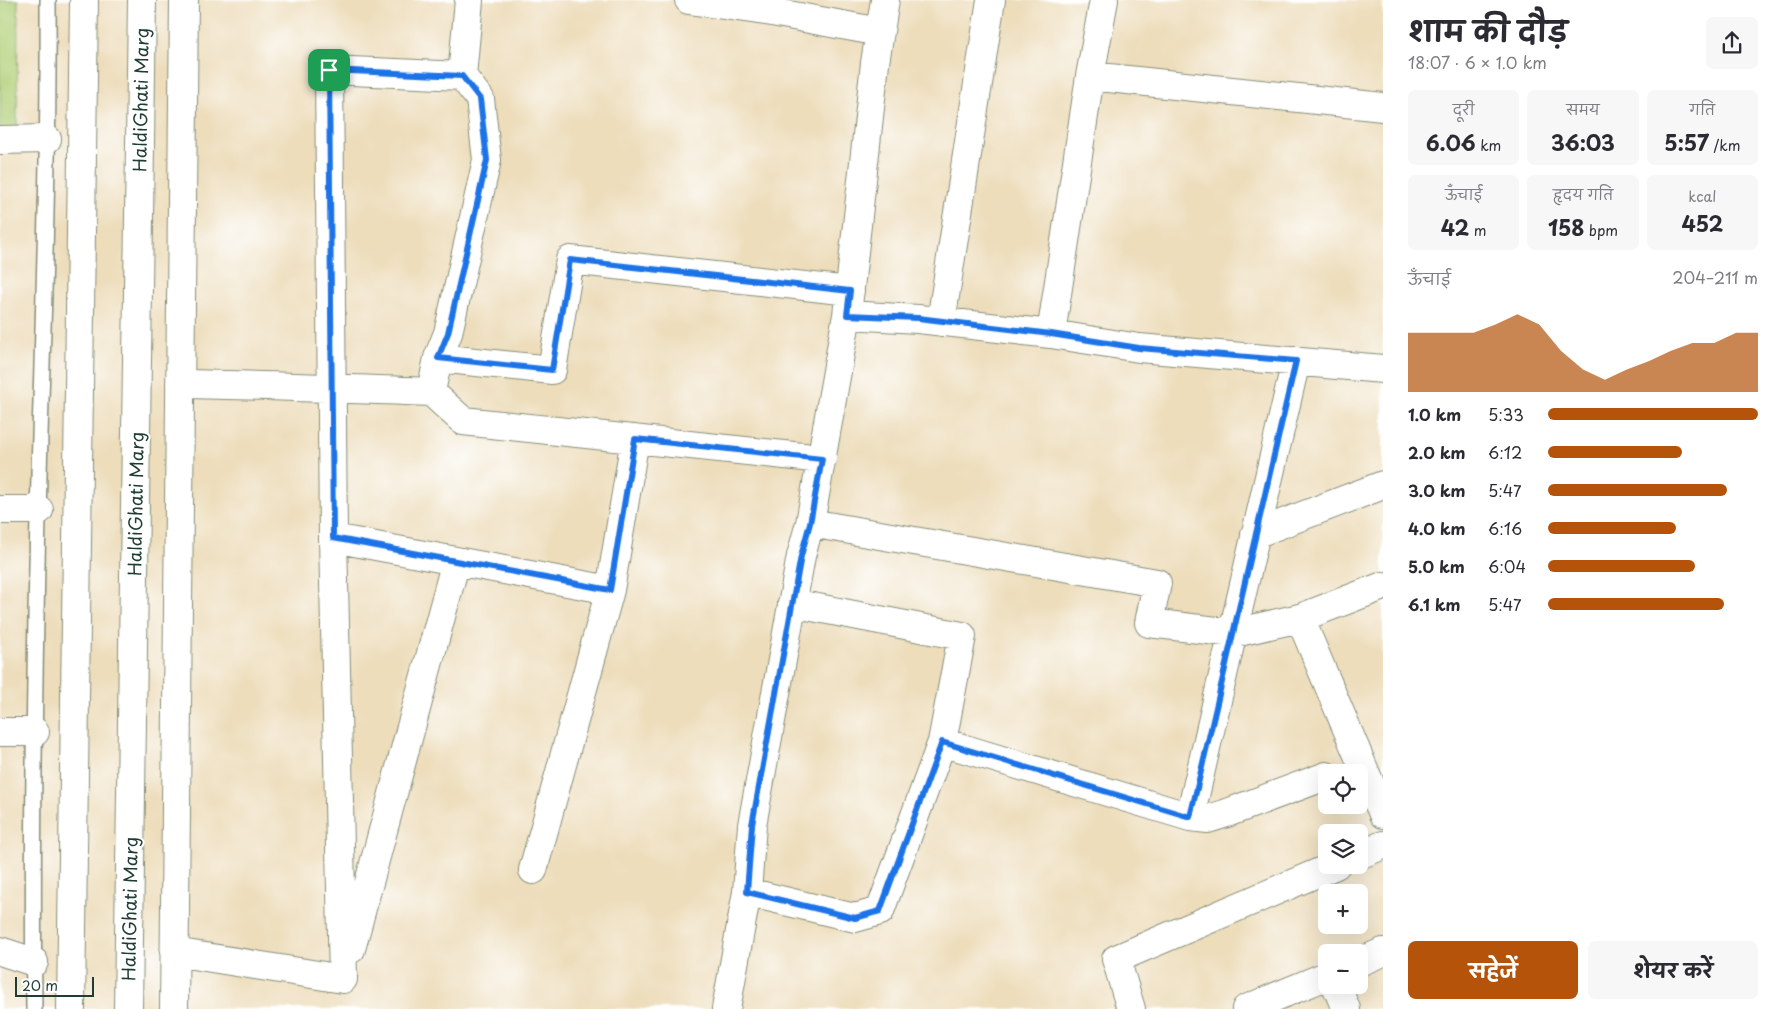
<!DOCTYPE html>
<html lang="hi">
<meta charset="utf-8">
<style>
:root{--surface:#fff;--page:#f7f7f7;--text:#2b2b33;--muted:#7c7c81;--accent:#b45309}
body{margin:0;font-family:"Playpen Sans","Playpen Sans Deva",sans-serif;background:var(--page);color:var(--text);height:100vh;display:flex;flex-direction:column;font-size:19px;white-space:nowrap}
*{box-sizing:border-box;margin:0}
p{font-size:16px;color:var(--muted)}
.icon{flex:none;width:28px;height:28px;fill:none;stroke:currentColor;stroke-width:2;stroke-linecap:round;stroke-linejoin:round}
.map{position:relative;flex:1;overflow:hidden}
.drawer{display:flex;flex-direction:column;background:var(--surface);width:400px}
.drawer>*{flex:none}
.tools{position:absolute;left:1318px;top:764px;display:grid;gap:10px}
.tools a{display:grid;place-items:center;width:50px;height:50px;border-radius:8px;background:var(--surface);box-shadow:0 5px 20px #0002;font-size:25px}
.scale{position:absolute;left:15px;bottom:12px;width:79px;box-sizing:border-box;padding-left:5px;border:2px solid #1f3d34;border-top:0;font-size:14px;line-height:18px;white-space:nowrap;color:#1f3d34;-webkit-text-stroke:4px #fff;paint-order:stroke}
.pin{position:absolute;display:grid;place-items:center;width:42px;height:42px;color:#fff;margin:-21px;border-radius:10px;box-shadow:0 2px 8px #0006}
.round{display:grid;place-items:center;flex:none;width:52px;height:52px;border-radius:8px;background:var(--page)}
.overview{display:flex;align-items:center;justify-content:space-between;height:85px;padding:0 25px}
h1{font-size:28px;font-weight:700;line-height:38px}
.stats{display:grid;grid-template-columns:repeat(3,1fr);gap:8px;height:85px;padding:5px 25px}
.stats div{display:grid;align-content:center;border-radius:8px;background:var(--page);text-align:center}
.stats b{font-size:21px;font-weight:700}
.stats small{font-size:14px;font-weight:400}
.stats p{font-size:14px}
.chart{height:140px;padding:10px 25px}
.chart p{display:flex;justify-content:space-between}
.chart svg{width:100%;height:90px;margin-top:5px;fill:var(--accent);opacity:.7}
.action{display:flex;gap:10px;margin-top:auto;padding:10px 25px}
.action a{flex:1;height:58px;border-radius:8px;background:var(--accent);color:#fff;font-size:20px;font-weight:700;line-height:58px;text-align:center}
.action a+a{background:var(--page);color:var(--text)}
ul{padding:0 25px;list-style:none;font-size:16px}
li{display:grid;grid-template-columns:80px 60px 1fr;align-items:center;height:38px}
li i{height:12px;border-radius:6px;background:var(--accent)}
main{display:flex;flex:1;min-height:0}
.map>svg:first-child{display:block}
</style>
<main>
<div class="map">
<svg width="1383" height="1009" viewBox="0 0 1383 1009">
<rect width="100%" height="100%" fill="#fff"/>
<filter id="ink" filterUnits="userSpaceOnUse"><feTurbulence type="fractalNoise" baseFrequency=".02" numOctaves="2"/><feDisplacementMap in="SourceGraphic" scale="10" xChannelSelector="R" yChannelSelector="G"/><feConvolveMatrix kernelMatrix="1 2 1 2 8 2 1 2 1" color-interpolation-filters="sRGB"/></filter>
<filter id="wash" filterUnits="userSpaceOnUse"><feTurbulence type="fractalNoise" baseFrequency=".0096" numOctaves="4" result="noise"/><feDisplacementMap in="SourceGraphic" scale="20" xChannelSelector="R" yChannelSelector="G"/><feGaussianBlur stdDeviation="1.12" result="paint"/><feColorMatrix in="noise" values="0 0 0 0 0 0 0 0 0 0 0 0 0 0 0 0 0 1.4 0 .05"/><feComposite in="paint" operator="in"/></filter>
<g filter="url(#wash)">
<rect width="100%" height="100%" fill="#edddbb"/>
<path fill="#b0cf77" stroke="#688656" d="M0 0H18L17 132 0 133Z"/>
</g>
<g filter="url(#ink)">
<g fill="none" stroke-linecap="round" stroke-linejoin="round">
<g stroke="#868d78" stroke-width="18">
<path id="service" d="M34 1009C32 818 35 627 40 436 44 291 49 145 48 0"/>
</g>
<g stroke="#868d78" stroke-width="30">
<path id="minor" d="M689 0 772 12
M773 0 772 12 880 32
M462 76 469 0
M1090 76 1383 107
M0 140 47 139
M847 315 918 319 1051 334 1139 348 1383 369
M941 322 991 0
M1051 334 1090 76 1104 0
M438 358 552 370 570 260 850 291
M180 384C264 385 347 389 431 392L438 358 448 333 487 160 480 99 462 76 329 70 333 538 343 979
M431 392 463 421 822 459
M0 510H39
M810 523 1157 583 1149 623 1234 633 1300 618 1383 586
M1255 534 1383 485
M333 538 610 590 533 870
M610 590 635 439
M1300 618 1383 814
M0 732H35
M942 742 1190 817 1208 819 1227 813 1326 776
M1190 817C1226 665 1260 513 1296 361
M1359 855 1383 845
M747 892 855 918 880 911 942 742 962 636 792 603
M351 949 456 561
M0 951 34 962
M174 952 343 979
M1359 962 1383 952
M1336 985 1346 1009
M174 1009 184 0
M726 1009 747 892 752 825 801 556 810 523 847 315 875 63 885 0
M1131 1009 1116 959 1336 865
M1246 1009 1326 976"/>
</g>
<g stroke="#868d78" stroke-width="30">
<path id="tertiary" d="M71 1009 84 0
M128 1009 142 0"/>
</g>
<use href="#service" stroke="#fff" stroke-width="15"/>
<use href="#minor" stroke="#fff" stroke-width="28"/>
<use href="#tertiary" stroke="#fff" stroke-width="28"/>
</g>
</g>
<g fill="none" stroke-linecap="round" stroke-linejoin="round" filter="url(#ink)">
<g stroke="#fff" stroke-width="10">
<path id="route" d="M329 70 462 76 480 99 487 160 448 333 438 358 552 370 570 260 850 291 847 315 918 318 1051 334 1139 348 1296 361C1260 513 1227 665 1190 817L942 742 880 911 855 918 747 892 752 825 801 556 810 523 822 459 635 439 610 590 333 538Z"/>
</g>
<use href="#route" stroke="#1a73e8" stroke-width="6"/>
</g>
<g text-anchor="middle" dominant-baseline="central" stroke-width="4" stroke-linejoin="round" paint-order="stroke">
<g font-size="18" fill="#1f3d34" stroke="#fff">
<text transform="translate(140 100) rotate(-89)">HaldiGhati Marg</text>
<text transform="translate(135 504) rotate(-89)">HaldiGhati Marg</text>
<text transform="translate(129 909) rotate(-89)">HaldiGhati Marg</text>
</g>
</g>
</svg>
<div class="tools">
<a><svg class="icon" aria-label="locate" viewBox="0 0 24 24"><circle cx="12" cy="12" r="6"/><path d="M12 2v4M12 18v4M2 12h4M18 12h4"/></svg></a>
<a><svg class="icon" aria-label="layers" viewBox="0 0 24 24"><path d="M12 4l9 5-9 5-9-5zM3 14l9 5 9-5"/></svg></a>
<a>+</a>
<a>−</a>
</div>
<div class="scale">20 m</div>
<div class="pin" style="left:329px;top:70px;background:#1e9e55"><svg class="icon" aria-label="arrive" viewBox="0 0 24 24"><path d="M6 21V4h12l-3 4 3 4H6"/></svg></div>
</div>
<section class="drawer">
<div class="overview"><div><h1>शाम की दौड़</h1><p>18:07 · 6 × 1.0 km</p></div><a class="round"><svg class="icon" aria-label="share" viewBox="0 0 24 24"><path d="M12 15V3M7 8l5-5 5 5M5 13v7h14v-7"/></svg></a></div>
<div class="stats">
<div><p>दूरी</p><b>6.06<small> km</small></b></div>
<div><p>समय</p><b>36:03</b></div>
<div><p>गति</p><b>5:57<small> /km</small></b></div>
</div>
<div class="stats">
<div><p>ऊँचाई</p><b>42<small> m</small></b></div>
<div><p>हृदय गति</p><b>158<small> bpm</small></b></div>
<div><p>kcal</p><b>452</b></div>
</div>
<div class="chart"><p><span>ऊँचाई</span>204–211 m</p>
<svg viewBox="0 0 160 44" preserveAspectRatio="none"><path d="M0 44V15L10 15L20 15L30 15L40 11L50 6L60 11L70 24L80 33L90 38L100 33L110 29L120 24L130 20L140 20L150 15L160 15V44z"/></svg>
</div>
<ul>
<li><b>1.0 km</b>5:33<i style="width:100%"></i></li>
<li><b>2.0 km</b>6:12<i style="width:64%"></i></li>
<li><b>3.0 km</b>5:47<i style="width:85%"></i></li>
<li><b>4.0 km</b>6:16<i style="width:61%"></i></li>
<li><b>5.0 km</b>6:04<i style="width:70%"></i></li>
<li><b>6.1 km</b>5:47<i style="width:84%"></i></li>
</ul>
<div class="action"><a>सहेजें</a><a>शेयर करें</a></div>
</section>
</main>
